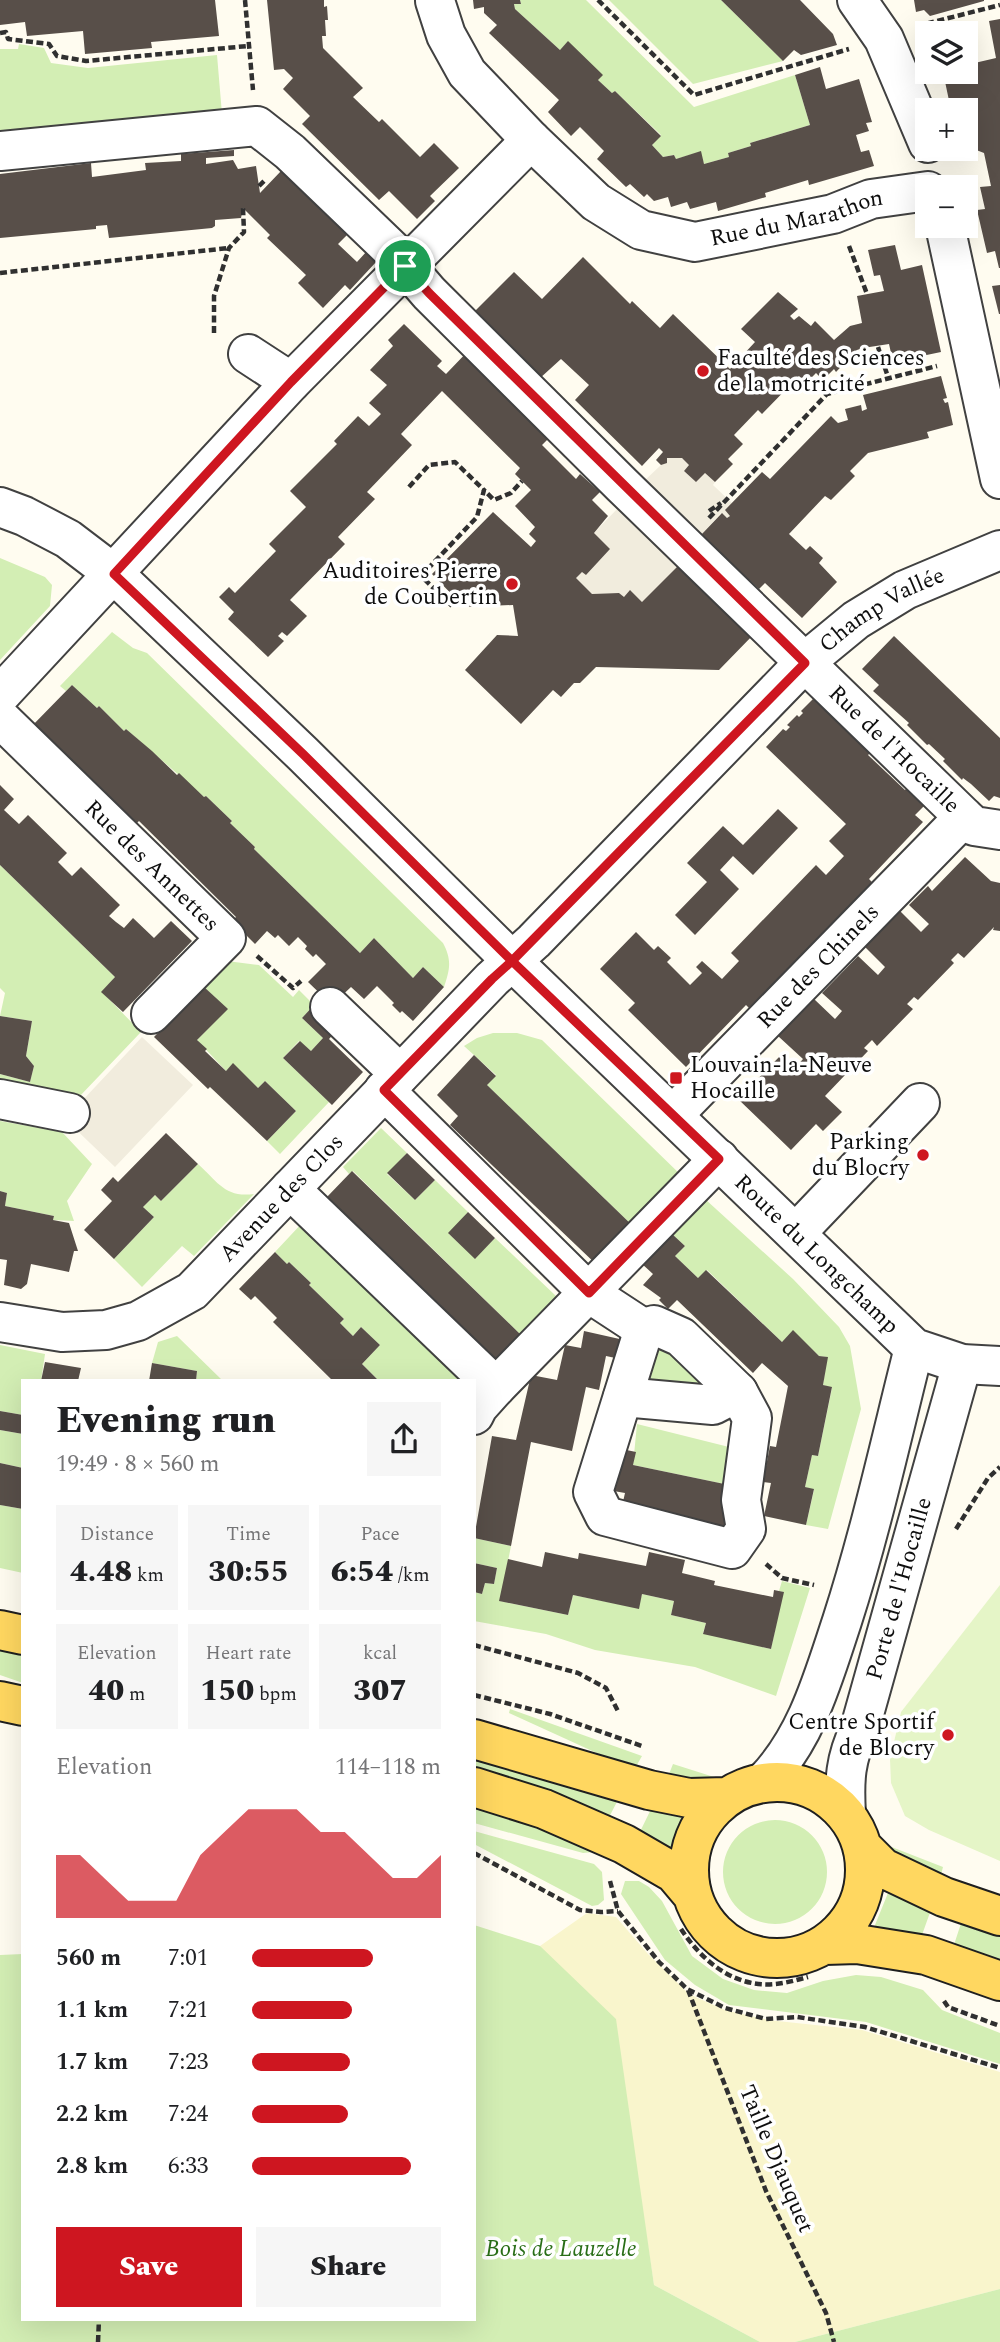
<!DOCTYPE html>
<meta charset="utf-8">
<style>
:root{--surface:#fff;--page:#f6f6f6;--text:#202124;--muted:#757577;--accent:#ce1620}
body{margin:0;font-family:Spectral,serif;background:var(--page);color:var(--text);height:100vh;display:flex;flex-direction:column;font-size:26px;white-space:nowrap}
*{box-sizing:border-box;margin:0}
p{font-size:23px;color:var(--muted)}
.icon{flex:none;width:38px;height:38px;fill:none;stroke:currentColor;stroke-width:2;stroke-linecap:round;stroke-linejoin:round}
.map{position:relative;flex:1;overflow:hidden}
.drawer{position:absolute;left:21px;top:1379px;width:455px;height:942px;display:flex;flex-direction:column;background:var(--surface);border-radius:0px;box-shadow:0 7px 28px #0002}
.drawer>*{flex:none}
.tools{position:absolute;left:915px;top:21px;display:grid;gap:14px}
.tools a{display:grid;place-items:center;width:63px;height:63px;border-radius:0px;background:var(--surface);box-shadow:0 7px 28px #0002;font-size:35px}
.pin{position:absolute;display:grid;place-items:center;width:60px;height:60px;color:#fff;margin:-30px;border:4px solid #fff;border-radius:50%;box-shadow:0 2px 7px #0007}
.round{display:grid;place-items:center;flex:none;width:74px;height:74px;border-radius:0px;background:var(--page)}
.head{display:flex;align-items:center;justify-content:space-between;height:119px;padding:0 35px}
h1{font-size:38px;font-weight:800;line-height:52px}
.metrics{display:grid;grid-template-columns:repeat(3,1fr);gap:10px;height:119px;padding:7px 35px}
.metrics div{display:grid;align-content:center;border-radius:0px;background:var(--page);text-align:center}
.metrics b{font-size:30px;font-weight:800}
.metrics small{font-size:19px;font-weight:400}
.metrics p{font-size:19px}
.chart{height:196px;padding:14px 35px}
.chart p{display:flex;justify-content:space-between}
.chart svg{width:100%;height:126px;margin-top:7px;fill:var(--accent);opacity:.7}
.cta{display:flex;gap:14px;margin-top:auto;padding:14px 35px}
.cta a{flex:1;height:80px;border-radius:0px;background:var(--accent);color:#fff;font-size:28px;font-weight:800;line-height:80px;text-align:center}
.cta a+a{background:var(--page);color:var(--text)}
ul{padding:0 35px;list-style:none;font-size:23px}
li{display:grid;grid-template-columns:112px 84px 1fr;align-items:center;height:52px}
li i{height:18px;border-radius:9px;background:var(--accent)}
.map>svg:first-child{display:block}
</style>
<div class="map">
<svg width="1000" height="2342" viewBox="0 0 1000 2342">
<rect width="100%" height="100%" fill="#fffcf0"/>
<path fill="#f9f5cc" d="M587 1913 616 1917 648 1954 689 1994 725 2010 768 2020 862 2030 1000 2072V2289L795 2342H760L654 2285 639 2187 540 1946Z"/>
<path fill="#d3eeb4" d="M520 0H586L694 107 795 75 810 125 750 143 751 146 728 153 729 157 704 164 700 152 676 159 674 155 663 157 652 145 661 135 615 91 612 93 598 80 602 75 568 42 560 50 515 9 514 4H521Z
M609 0H721L783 61 693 84Z
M19 44 44 48 51 63 88 68 217 55 222 114 0 137V49H18Z
M0 558 45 577 52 585 50 606 0 660Z
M112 632 133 648 147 653 443 943C452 960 450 969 444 987L423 967 413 978 374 938 360 953 254 849 255 847 230 823 232 821 206 796 204 797 126 729 124 731 99 706 97 708 72 685 66 691 60 686Z
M0 865 115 977 102 992 141 1032 79 1097 67 1102 0 1090V1074L30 1082 34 1066 26 1056 32 1021 0 1016 5 993 0 988Z
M227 961 259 965 293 997 299 990 314 1005 302 1018 323 1038 311 1051 299 1041 283 1058 329 1102 280 1154 267 1141 296 1111 265 1081 258 1088 233 1064 226 1071 197 1040 227 1009 203 986Z
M493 1033H517L542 1040 684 1178 636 1229 487 1085 496 1075 464 1046 477 1038Z
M0 1121 62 1132 92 1164 67 1201 74 1221 53 1220 54 1216 5 1206 7 1193 0 1191Z
M381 1128 407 1153 387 1174 415 1200 435 1180 468 1212 449 1234 475 1258 495 1238 556 1296 520 1334 353 1171 349 1174 343 1167Z
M198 1164C218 1182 225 1198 254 1194L194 1256 182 1246 142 1287 114 1259 154 1217 143 1207 155 1195 161 1201Z
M705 1199 793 1279 839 1327 850 1346 861 1409 828 1529 806 1525 814 1490 805 1487 812 1455 818 1456 832 1388 823 1385 827 1357 819 1356 793 1331 782 1342 707 1270 698 1278 675 1256 685 1246 671 1233Z
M304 1221 465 1381H379L362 1364 380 1345 361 1327 353 1336 340 1323 344 1319 309 1285 311 1283 289 1262 287 1264 275 1252Z
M177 1336 223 1381H196L197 1371 152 1363 158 1342Z
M669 1344 710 1393 644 1378V1347Z
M0 1345 45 1354 41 1381H23V1415L0 1411Z
M637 1424 741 1450 734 1486 633 1465Z
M0 1430 23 1434V1468L0 1463Z
M0 1505 23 1509V1573L0 1568Z
M474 1538 511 1546 500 1601 568 1615 573 1595 638 1608 642 1594 674 1601 671 1615 706 1623 703 1633 771 1649 783 1592 779 1591 782 1581 810 1588 776 1696 695 1667 595 1650 546 1634 474 1621V1592L482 1594 485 1583 494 1584 497 1568 474 1563Z
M0 1642 23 1647V1683L0 1675Z
M510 1709 642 1756 634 1770 509 1713Z
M474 1749 621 1794 605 1825 474 1778Z
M673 1764 714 1777H730L718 1782 667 1779Z
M474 1800 484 1802 594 1852 583 1853 474 1823Z
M653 1805 682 1813 686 1819 675 1854 636 1840Z
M723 1872a52 52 0 1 1 104 0a52 52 0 1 1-104 0Z
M474 1831 594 1864 602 1872 604 1900 598 1905 592 1906 474 1844Z
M884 1844 943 1867 939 1882 915 1875Z
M625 1881H639L649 1887 662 1901 692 1956 723 1979 754 1990 787 1993 823 1981 856 1975 881 1977 923 1990 942 2010 1000 2033V2064L866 2022 729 2005 695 1985 665 1960 621 1894Z
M898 1891 932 1907 918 1946 877 1932 875 1925 888 1893Z
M964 1914 1000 1927V1965L952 1951Z
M474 1925 540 1946 616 2019 654 2285 760 2342H0V1955L23 1954V2319H474Z
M1000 2289V2342H795Z"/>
<path fill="#e5f5c7" d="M1000 1585V1861L929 1830 905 1816 891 1783 890 1759 901 1712Z"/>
<path fill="#f1ecdd" d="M667 458H682L689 465 684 471 696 482 705 473 715 482 713 485 732 503 730 516 727 518 721 513 701 535 711 545 642 602 630 591 624 597 619 593 592 594 576 578 582 572 586 575 610 549 594 533 643 482 661 465 666 463Z
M142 1037 193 1085 115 1167 65 1119Z"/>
<path fill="#584f49" d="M0 0H215L219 36 151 42 152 48 85 54 83 31 27 36 25 22 0 25Z
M267 0H324V7L327 6 328 20H325L326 36H322L323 48 363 88 353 97 379 122 382 119 420 157 434 143 459 168 430 196 435 201 417 219 389 191 379 200 302 124 310 116 283 89 293 78 284 69 274 70Z
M473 0H520L521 4H514L515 9 560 50 568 41 603 75 598 80 612 93 615 91 661 136 652 145 663 157 674 155 676 159 701 151 704 164 729 157 728 153 751 146 750 143 810 125 795 75 820 67 826 89 859 79 872 122 866 123 869 131 856 135 861 152 869 150 874 166 809 185 808 180 765 193 766 197 718 211 716 202 690 209 687 202 671 207 668 197 654 201 647 194 644 197 630 184 626 187 597 159 604 151 580 127 571 136 548 112 559 100 489 33 497 25 484 13V7L474 9Z
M721 0H800L833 34 837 45 801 55 794 50 783 61Z
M914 0H984V1L930 16 924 10 916 12Z
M1000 19V268H999L995 251 987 253 977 210 985 209 980 187 991 186 984 153 966 146V110H951L943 72H966V65L996 58 989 21Z
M928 36V57L917 38Z
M234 150V156L206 158V164L233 160 238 169 256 166 260 193 281 171 347 235 338 244 357 262 367 251 377 261 350 290 345 285 323 308 298 283 306 275 267 238 270 235 243 208 241 218 215 220V226L212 228 109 238 107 225 96 226V229L0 238V174L91 163 92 177 146 170 145 163 181 161V154Z
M895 245 901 270 922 265 941 352 893 362 889 344 863 348 857 350 836 372 834 369 823 380 816 373 806 383 799 376 762 414 758 410 734 435 743 444 728 459 733 464 715 482 705 473 696 482 684 471 689 465 682 458H667V463L661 465 656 460 663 452 659 448 642 466 575 400 589 385 561 359 539 379 472 314 514 272 542 299 583 257 630 304 632 301 660 328 673 314 730 369 755 342 741 329 778 292 798 309 790 316 794 320 799 316 811 326 815 321 834 340 850 326 862 323 857 296 884 291 880 275 874 276 868 250Z
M1000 285V314H999L992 286Z
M404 324 442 361 437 366 446 374 470 349 551 436 542 445 576 479 580 474 600 492 592 500 608 516 594 533 610 549 586 575 582 572 576 578 592 594 619 593 624 597 630 590 642 602 682 562 755 633 719 670 596 667 580 683H574L561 697 553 690 521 724 465 670 497 635 518 636 513 605 464 607 432 574 493 512 531 547 536 541 529 534 535 527 515 506 531 490 515 474 520 468 442 391 401 434 412 445 367 492 375 499 338 537 345 544 290 600 307 616 287 636 282 632 278 636 284 641 268 657 228 619 234 612 219 597 229 587 235 593 276 551 269 544 306 507 290 491 337 444 334 441 358 416 369 426 381 414 369 403 387 385 370 370 393 346 388 340Z
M941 376 947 398 943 399 945 403 948 402 953 425 927 432 929 438 868 453 850 471 855 476 831 500 825 496 789 534 806 550 810 546 823 558 819 563 837 582 802 618 765 583 759 589 701 535 722 513 727 518 730 516 725 510 762 472 770 479 831 416 838 423 848 420 845 409 861 405 862 411 867 409 863 395Z
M894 636 1000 738V798L994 796 989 801 971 784 963 778 962 780 943 761 945 759 929 744 927 745 907 725 909 723 873 691 879 685 862 669Z
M72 685 97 708 99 706 124 731 126 729 152 751 177 775 179 773 204 797 206 796 232 821 230 823 255 847 254 849 360 953 374 938 413 978 423 967 444 987 413 1021 402 1011 400 1013 392 1005 394 1003 377 986 364 999 351 987 332 1005 308 982 326 964 316 954 313 957 305 949 307 946 298 937 289 946 278 935 275 938 267 931 255 944 232 921 236 917 139 821 137 823 134 820 29 729Z
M817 695 873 750 868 755 905 790 907 788 925 805 915 815 923 822 869 879 876 886 754 1013 746 1005 686 1067 628 1010 635 1003 600 969 636 932 654 950 658 946 671 958 667 962 690 985 702 973 696 967 702 961 722 979 739 961 731 953 816 865 826 875 844 856 829 841 846 824 766 747 783 729 786 731 790 727 787 725 797 715 799 717 803 713 801 711Z
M0 785 14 799 4 810 19 824 28 815 67 853 58 862 72 876 81 867 120 905 109 916 116 922 124 928 133 918 154 938 171 921 192 941 123 1012 101 992 115 977 0 865Z
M778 809 798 828 753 875 733 856 720 870 739 889 695 935 675 915 707 882 687 863 723 826 743 845Z
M965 857 991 881 1000 883V931L993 930 994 927 964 958 958 953 951 960 954 963 918 1000 914 997 907 1004 913 1009 877 1046 872 1040 864 1048 868 1051 825 1096 842 1112 823 1131 816 1124 791 1150 738 1099 782 1054 796 1067 803 1059 778 1036 814 999 835 1019 842 1011 822 993 858 956 878 975 885 967 864 946 899 910 921 932 929 924 909 905 928 886 932 891Z
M203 986 228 1009 197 1040 207 1049 205 1051 226 1071 233 1063 258 1088 265 1081 296 1111 267 1141 210 1087 208 1089 154 1037Z
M314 1005 339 1028 329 1039 363 1072 332 1105 283 1058 300 1041 311 1051 323 1038 302 1018Z
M0 1016 32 1021 26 1056 34 1066 30 1082 0 1074Z
M474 1055 496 1076 487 1085 636 1229 599 1267 450 1125 458 1116 437 1095Z
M166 1133 198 1164 161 1201 155 1195 143 1207 154 1217 114 1259 84 1230 112 1201 101 1190 113 1177 118 1182Z
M407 1153 435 1180 415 1200 387 1173Z
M352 1171 520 1334 490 1364 326 1198Z
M0 1191 7 1193 5 1206 54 1216 53 1220 69 1223 78 1251H74L69 1272 31 1264 27 1284 21 1289 4 1285 7 1260 0 1259Z
M468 1212 495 1238 475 1259 448 1233Z
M671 1233 685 1246 675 1256 698 1278 706 1270 782 1342 793 1330 819 1356 828 1357 823 1385 832 1387 818 1456 812 1455 805 1487 814 1489 806 1525 764 1516 771 1483 763 1482 770 1446 776 1447 788 1386 762 1363 753 1373 677 1300 668 1309 659 1300 661 1298 643 1285 653 1274 641 1263Z
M275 1252 287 1264 289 1262 311 1283 309 1285 344 1319 340 1323 353 1336 361 1327 380 1345 362 1364 379 1381H333L273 1322 277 1318 255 1296 251 1300 239 1289Z
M584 1331 624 1340 620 1359 606 1356 599 1390 586 1387 572 1451 531 1442 511 1546 474 1538 492 1436 516 1440 531 1375 557 1380 565 1345 581 1348Z
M45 1362 81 1368 78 1381H41Z
M152 1363 197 1371 196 1381H149Z
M0 1411 23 1415V1434L0 1430Z
M617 1448 636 1452 633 1465 734 1486 725 1528 622 1506 625 1493 608 1490Z
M0 1463 23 1468V1509L0 1505Z
M545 1552 578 1559 579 1553 646 1566 649 1552 685 1560 682 1573 715 1581 714 1585 773 1597 774 1590 784 1592 771 1649 703 1634 706 1623 671 1615 674 1601 642 1594 639 1609 573 1595 568 1615 499 1601 508 1559 542 1567Z
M474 1563 497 1568 494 1584 485 1583 482 1594 474 1592Z"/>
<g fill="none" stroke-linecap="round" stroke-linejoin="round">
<g stroke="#414141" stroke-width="42">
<g id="minor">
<path d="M857 0 884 39 928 143"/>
<path d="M435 1 446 35 467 73 531 140"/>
<path id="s1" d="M0 151 257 126 290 152 393 251 429 293 622 485 964 817 974 826 1000 830"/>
<path d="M945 226 1000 479"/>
<path d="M248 354 291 382"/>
<path id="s2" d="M0 507 24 516 68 539 114 574 303 754 512 961 914 1348 962 1364 1000 1366"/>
<path id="s3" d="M0 695 291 382 531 140 596 202 641 230 695 242 833 214 871 199 928 191"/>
<path id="s4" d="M0 718 226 938 151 1014"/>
<path d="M330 1007 400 1074"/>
<path d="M384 1090 589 1293 644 1329"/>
<path d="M0 1099 70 1113"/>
<path id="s5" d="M673 1115 964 817"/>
<path d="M290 1189 496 1387"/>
<path d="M796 1233 920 1103"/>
<path id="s6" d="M0 1322 62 1332 106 1330 138 1321 192 1291 492 979 534 941 805 662 856 620 905 590 1000 550"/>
<path d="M654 1325 681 1337 738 1392 752 1418 741 1500 746 1529 732 1549 605 1516 593 1492 644 1329Z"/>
<path d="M623 1397 713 1405 738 1392"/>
<path d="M474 1415 478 1407 496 1387 719 1159"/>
<path d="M764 1782C807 1738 823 1678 842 1621 871 1531 891 1439 914 1348"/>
<path id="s7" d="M846 1814C844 1780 845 1759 860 1728L962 1364"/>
</g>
</g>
<g stroke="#1f1f1f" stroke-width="42">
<path id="major" d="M0 1630 23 1635
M0 1701 23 1706
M474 1739 649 1790 689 1798 726 1797
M689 1870a88 88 0 1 1 176 0a88 88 0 1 1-176 0Z
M474 1787 544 1809 624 1844 674 1873 690 1892
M863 1848 883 1868 944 1897 1000 1916
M825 1945 857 1944 926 1955 1000 1981"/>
</g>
<path stroke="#303030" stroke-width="4.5" stroke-dasharray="7 3.5" stroke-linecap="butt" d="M245 0 253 90
M598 0 694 95 849 49
M917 26 1000 5
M0 33 6 32 8 39 49 44 57 56 86 61 248 46
M259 186 266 179
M849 246 867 294
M0 273 229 248
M214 333V296L229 248 244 232 243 208
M878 347 888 377
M409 487 429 465 455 462 484 490
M709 511 721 503
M709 518 827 394 937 366
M452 606 421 576 477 517 484 490 494 500 511 493 522 481
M257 956 293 988 301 981
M956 1529 988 1478 1000 1467
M766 1564 782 1578 814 1585
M474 1645 578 1673 606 1688 619 1713
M474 1695 550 1714 642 1746
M474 1853 580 1910 601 1912 618 1911
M610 1881 618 1911 659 1962 687 1989 725 2008 766 2019 797 2017 865 2027 1000 2068
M681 1929C702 1961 734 1988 775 1984 786 1983 797 1980 808 1977
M688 1990 766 2191 826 2313 834 2342
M944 2001 948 2007 1000 2026
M98 2342 99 2319"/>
<use href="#minor" stroke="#fff" stroke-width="38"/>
<use href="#major" stroke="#ffd760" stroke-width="38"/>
</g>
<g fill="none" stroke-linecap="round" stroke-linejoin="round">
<g stroke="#fff" stroke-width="14">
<path id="route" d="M405 266 291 382 114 574 303 754 512 961 492 979 384 1090 589 1293 719 1159 512 961 805 663 429 293 405 266"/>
</g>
<use href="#route" stroke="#ce1620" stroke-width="9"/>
</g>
<g fill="#ce1620" stroke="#fff" stroke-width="2.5">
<circle cx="703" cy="371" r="7"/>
<circle cx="512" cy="584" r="7"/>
<rect x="669" y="1071" width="14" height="14" rx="3.5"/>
<circle cx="923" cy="1155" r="7"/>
<circle cx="948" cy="1735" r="7"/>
</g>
<g text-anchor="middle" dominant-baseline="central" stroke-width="7" stroke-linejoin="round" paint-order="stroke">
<g font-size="23" fill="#0e0e0e" stroke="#fff">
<text stroke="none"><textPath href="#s3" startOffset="1071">Rue du Marathon</textPath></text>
<text stroke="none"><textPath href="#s6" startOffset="1174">Champ Vallée</textPath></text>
<text stroke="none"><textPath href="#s1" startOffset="1150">Rue de l'Hocaille</textPath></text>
<text stroke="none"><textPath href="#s4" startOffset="212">Rue des Annettes</textPath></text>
<text stroke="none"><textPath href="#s5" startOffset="208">Rue des Chinels</textPath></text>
<text stroke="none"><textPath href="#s6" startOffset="331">Avenue des Clos</textPath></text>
<text stroke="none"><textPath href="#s2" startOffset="1111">Route du Longchamp</textPath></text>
<text stroke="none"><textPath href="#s7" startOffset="233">Porte de l'Hocaille</textPath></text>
<text transform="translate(776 2159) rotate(67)">Taille Djauquet</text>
</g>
<g font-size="23" fill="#0e0e0e" stroke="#fff" text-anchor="end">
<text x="717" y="358" text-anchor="start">Faculté des Sciences<tspan x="717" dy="26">de la motricité</tspan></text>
<text x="498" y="571">Auditoires Pierre<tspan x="498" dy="26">de Coubertin</tspan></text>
<text x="690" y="1065" text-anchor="start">Louvain-la-Neuve<tspan x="690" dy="26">Hocaille</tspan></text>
<text x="909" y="1142">Parking<tspan x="909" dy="26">du Blocry</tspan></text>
<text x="934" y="1722">Centre Sportif<tspan x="934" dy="26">de Blocry</tspan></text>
</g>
<g font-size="23" font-style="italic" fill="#296e17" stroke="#fff">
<text x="561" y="2249">Bois de Lauzelle</text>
</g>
</g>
</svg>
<div class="tools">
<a><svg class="icon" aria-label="layers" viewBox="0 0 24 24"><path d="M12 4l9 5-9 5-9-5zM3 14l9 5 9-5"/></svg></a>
<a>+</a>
<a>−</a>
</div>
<div class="pin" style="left:405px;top:266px;background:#1e9e55"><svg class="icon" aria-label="arrive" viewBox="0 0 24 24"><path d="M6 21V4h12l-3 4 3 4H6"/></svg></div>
<section class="drawer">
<div class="head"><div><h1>Evening run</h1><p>19:49 · 8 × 560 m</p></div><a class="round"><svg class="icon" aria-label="share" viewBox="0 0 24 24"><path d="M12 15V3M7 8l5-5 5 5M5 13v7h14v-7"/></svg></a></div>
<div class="metrics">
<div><p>Distance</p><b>4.48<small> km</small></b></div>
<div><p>Time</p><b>30:55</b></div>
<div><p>Pace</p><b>6:54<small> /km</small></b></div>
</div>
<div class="metrics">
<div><p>Elevation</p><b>40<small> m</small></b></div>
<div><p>Heart rate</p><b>150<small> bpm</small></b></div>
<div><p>kcal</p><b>307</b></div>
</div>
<div class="chart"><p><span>Elevation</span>114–118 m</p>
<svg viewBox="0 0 160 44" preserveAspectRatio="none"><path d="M0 44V22L10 22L20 30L30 38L40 38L50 38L60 22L70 14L80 6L90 6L100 6L110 14L120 14L130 22L140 30L150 30L160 22V44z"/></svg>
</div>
<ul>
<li><b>560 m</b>7:01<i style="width:64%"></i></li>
<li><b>1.1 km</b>7:21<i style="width:53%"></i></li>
<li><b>1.7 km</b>7:23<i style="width:52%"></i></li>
<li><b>2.2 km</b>7:24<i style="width:51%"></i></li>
<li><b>2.8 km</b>6:33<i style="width:84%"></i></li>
</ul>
<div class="cta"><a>Save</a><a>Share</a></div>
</section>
</div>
